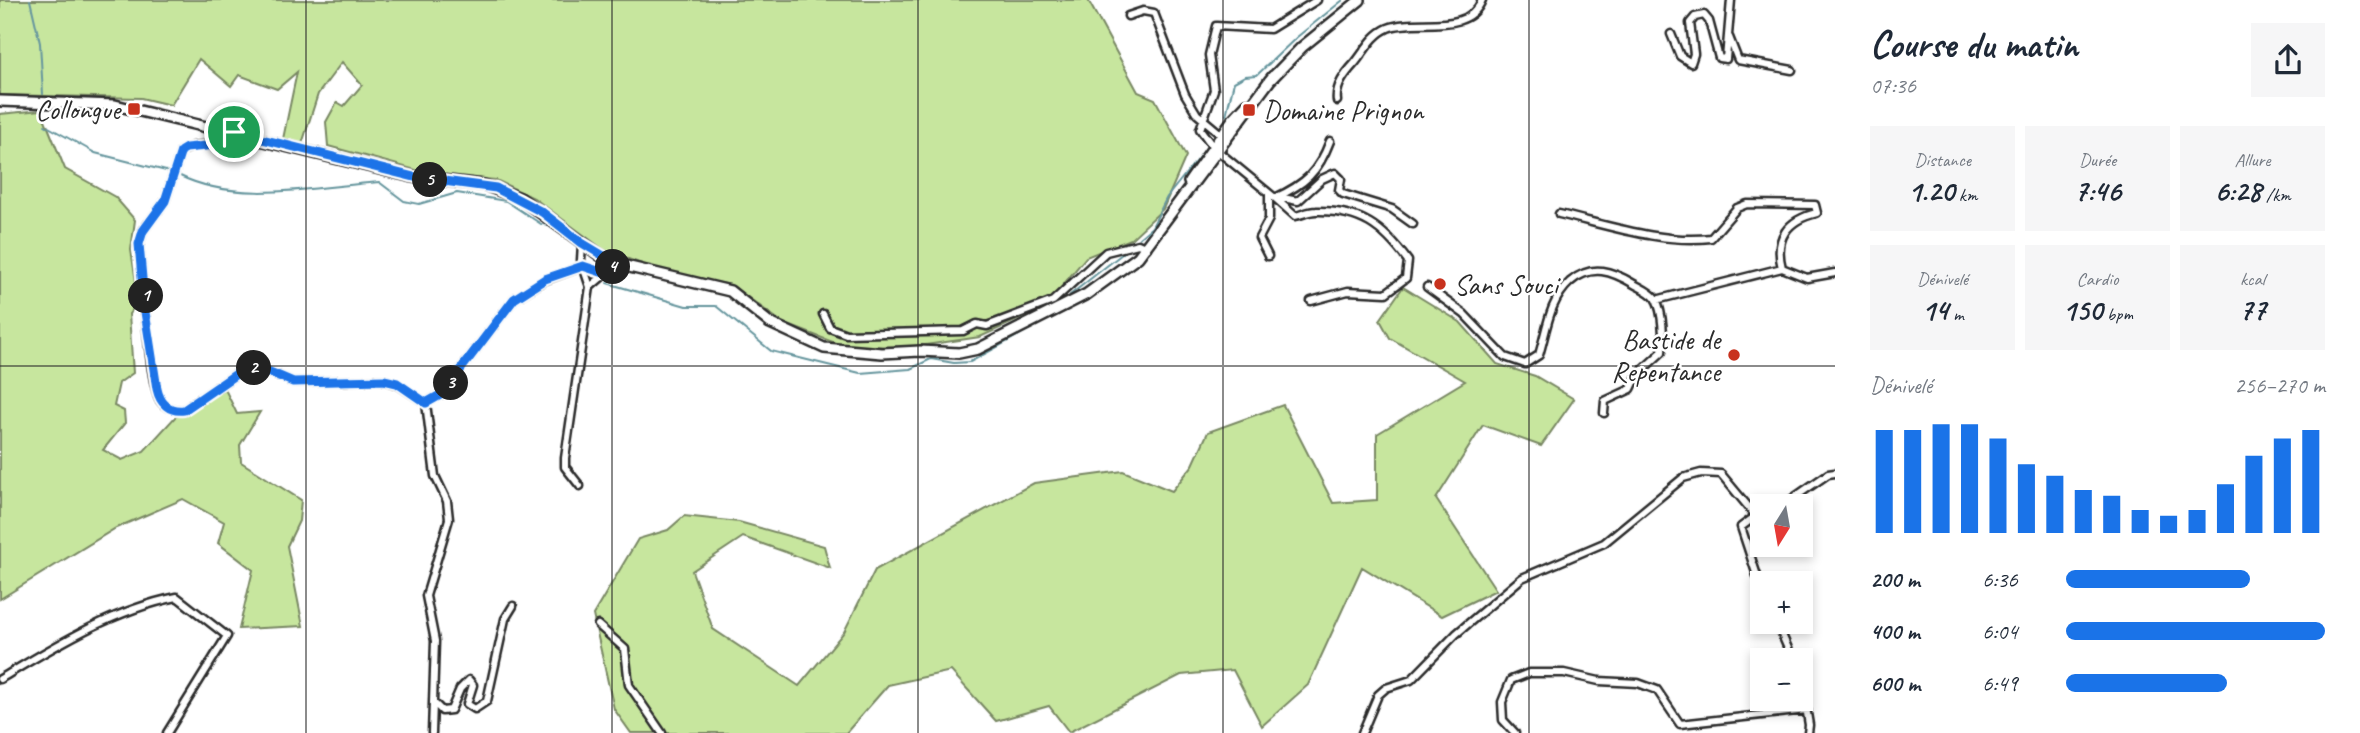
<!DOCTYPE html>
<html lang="fr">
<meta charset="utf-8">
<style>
:root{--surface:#fff;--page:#f6f6f7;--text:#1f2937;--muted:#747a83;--accent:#1a73e8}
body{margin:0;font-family:Caveat,sans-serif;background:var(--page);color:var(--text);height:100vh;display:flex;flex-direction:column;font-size:26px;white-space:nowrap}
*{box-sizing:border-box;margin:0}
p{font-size:23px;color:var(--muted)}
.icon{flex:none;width:38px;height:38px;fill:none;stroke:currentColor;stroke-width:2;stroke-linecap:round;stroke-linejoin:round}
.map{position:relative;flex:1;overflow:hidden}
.details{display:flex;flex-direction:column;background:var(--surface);width:525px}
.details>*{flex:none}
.needle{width:46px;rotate:191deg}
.controls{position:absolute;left:1750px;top:494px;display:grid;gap:14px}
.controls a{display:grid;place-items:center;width:63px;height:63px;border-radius:0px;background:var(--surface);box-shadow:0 4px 10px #0003;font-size:35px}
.pin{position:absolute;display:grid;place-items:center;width:60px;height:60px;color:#fff;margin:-30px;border:4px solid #fff;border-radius:50%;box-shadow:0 2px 7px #0007}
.km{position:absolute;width:35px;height:35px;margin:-18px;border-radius:50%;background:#222;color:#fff;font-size:19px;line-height:35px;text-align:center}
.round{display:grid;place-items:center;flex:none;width:74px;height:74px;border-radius:0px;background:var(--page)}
.headline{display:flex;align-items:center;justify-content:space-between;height:119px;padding:0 35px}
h1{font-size:38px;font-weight:800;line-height:52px}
.stats{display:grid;grid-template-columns:repeat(3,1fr);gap:10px;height:119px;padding:7px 35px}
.stats div{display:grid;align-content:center;border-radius:0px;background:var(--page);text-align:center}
.stats b{font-size:30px;font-weight:800}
.stats small{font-size:19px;font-weight:400}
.stats p{font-size:19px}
.chart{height:196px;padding:14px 35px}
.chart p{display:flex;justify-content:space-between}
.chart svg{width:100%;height:126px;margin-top:7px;stroke:var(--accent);stroke-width:6}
ul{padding:0 35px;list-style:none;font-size:23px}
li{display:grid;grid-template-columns:112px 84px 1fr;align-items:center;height:52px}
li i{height:18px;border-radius:9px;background:var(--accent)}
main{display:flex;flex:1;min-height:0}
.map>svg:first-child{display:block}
</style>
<main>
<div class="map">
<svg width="1835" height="733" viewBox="0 0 1835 733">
<rect width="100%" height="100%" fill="#fff"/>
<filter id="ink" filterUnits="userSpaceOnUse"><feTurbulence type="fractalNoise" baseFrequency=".0143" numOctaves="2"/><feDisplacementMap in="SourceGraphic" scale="14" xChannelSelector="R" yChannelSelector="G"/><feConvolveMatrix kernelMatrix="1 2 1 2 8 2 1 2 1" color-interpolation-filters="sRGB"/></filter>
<g filter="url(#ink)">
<path fill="#c7e69e" stroke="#798864" stroke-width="2" d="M0 0H1088L1138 92 1155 99 1186 156 1163 209 1131 239 1086 257 1044 308 980 337 912 347 843 346 783 323 731 285 666 273 604 250 534 198 496 180 434 175 328 146 326 122 337 102 344 106 362 85 342 62 318 94 302 144 283 139 297 72 277 89 239 75 231 86 199 59 171 105 141 98 0 95Z
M41 110 65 169 115 197 135 220 131 250 139 301 129 314 133 373 119 383 114 406 124 411 125 423 103 450 122 460 144 451 176 416 187 412 223 385 237 414 260 412 240 445 241 462 301 500 299 521 287 546 303 626 239 629 253 570 218 543 224 522 183 499 116 528 0 599V114Z
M1403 287 1460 322 1497 364 1535 376 1574 399 1541 446 1483 425 1436 499 1496 590 1442 616 1362 567 1308 685 1262 726 1233 670 1181 675 1069 732 1049 706 996 721 951 671 888 685 846 733H631L614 709 593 615 638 539 668 530 684 516 739 522 824 546 830 568 743 537 692 571 713 629 799 686 844 632 875 570 1034 483 1123 471 1172 491 1193 465 1208 432 1283 405 1333 503 1377 500V434L1465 381 1390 338 1380 320Z"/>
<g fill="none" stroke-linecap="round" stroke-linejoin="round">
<path stroke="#66969e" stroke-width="2" d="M30 0 40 43 43 94
M1226 115 1234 82 1245 76 1257 75 1297 37 1343 0
M45 125 95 153 170 172
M178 175C238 205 315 187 379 182L404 201 419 204 457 193 506 201 541 224 552 225
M1139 238 1152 227 1167 197 1207 147
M607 283 686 306H716L771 351 860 373 910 369 931 359 954 363 970 362 1046 320
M1070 295 1127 250"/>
<g stroke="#2b2b2b" stroke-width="11">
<path id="street" d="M1317 0 1270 29 1216 26 1209 55 1214 90 1200 129 1213 147 1275 198C1305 184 1318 173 1330 141
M1128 16 1143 11 1154 13 1185 94 1197 114 1222 135 1221 139
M1671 34 1680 56 1691 63 1694 54 1690 23 1695 17 1704 15 1709 21 1719 58 1726 59 1731 0
M1729 37 1738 60 1792 70
M1337 101C1335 86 1345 74 1355 63 1365 51 1372 35 1388 28 1416 17 1468 36 1482 0
M253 139 194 146 181 151 165 201 143 231 139 245 145 312C148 333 151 384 160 400 165 408 175 411 184 410L242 370 258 367 293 382 384 380 397 384 426 403
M1278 197 1298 201 1322 179 1335 173 1341 179 1339 190 1343 194 1392 209 1413 224
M1275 198 1295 216C1302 215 1308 211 1316 211 1361 210 1383 227 1408 261L1406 278 1386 293 1348 291 1311 301
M1559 214C1607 225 1662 244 1711 238L1737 208 1747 204 1815 205 1817 213C1787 220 1774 238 1782 268L1807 278 1835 273
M1268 256 1259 238 1269 219V194
M590 287 617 264
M1427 287 1464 314 1505 357 1525 364 1539 355C1547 329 1549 301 1570 282 1592 263 1612 271 1634 284 1641 288 1651 292 1656 299 1663 313 1664 338 1662 352L1638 374 1631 389 1605 401 1604 413
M1656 300 1782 268
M823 314 830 328 846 334 963 331 977 324 987 326 1053 301 1106 252 1138 244 1147 248
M426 403 435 476 447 501 449 519 426 596 435 641 432 733
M426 403 442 394 514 299 545 280 583 266 604 273
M580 486 565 467V458L590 287 581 260 582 243
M1782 506 1828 474 1835 473
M1756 516 1741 527 1762 591
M1776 621 1793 660
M598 625 625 649 629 685 662 733
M1801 677 1809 725 1808 733
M0 679C55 646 112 610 177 597L227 636 167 733
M436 705 442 711 451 710 460 689 469 680 473 685 467 704 475 709 487 701 505 619 513 606
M1362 733 1378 695 1386 688 1411 680 1456 634 1522 578 1604 543 1683 478 1701 473 1721 474 1756 516 1762 514
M1515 733 1503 720 1502 702 1511 680 1529 673H1564L1599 681 1638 683 1657 690 1680 724 1807 710"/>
</g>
<g stroke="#2b2b2b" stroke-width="14">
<path id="secondary" d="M1269 81 1302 47 1360 0
M0 101 115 105 413 177 484 185 520 198 601 256 617 264 730 291 770 323 824 348 882 353 920 351 959 353 978 349 1087 294 1138 257 1273 76
M1189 182 1233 119 1247 104"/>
</g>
<use href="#street" stroke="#fff" stroke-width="6"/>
<use href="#secondary" stroke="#fff" stroke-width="9"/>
</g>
</g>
<g fill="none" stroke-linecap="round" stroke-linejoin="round" filter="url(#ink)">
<g stroke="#fff" stroke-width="14">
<path id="route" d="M234 132 238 139 233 143 258 138 414 177 496 188 542 212 582 243 617 264 604 273 583 266 545 279 514 299 442 394 426 403 397 383 384 380 293 382 258 367 242 370 184 410C169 412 160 403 157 389L145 312 139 244 143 231 165 201 181 151 186 148 216 145Z"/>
</g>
<use href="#route" stroke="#1a73e8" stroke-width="9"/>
</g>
<path fill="none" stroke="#2b2b2b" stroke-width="2" stroke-opacity="0.55" d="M306 0V733M612 0V733M918 0V733M1223 0V733M1529 0V733M0 366H1835"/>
<g fill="#c8321e" stroke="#fff" stroke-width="2.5">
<rect x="127" y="102" width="14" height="14" rx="3.5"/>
<rect x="1242" y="103" width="14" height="14" rx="3.5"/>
<circle cx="1440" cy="284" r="7"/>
<circle cx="1734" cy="355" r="7"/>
</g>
<g text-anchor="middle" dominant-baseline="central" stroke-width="5" stroke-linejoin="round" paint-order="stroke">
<g font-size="28" fill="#2b2b2b" stroke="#fff" text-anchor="end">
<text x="120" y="109">Collongue</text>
<text x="1263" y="110" text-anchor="start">Domaine Prignon</text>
<text x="1454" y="284" text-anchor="start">Sans Souci</text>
<text x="1720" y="339">Bastide de<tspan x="1720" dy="32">Repentance</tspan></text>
</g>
</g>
</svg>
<div class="controls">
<a><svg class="needle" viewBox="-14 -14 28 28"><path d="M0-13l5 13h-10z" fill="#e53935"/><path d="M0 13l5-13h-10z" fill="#747a83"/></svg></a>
<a>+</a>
<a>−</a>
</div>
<div class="pin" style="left:234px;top:132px;background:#1e9e55"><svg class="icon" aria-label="arrive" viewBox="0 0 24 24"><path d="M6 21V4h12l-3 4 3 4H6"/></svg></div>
<b class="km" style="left:146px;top:296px">1</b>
<b class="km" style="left:254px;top:368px">2</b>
<b class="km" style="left:451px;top:383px">3</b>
<b class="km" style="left:613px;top:267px">4</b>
<b class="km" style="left:430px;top:180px">5</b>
</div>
<section class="details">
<div class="headline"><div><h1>Course du matin</h1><p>07:36</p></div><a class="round"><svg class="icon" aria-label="share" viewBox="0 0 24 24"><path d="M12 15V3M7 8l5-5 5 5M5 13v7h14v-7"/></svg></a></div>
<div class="stats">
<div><p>Distance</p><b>1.20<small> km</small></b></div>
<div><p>Durée</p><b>7:46</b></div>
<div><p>Allure</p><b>6:28<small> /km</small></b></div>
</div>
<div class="stats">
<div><p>Dénivelé</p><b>14<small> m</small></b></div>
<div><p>Cardio</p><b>150<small> bpm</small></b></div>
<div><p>kcal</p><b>77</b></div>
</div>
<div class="chart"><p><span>Dénivelé</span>256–270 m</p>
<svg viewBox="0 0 160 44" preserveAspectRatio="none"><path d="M5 44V8M15 44V8M25 44V6M35 44V6M45 44V11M55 44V20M65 44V24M75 44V29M85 44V31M95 44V36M105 44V38M115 44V36M125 44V27M135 44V17M145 44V11M155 44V8"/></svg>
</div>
<ul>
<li><b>200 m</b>6:36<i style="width:71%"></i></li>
<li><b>400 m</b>6:04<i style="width:100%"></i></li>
<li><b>600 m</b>6:49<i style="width:62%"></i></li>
</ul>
</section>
</main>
